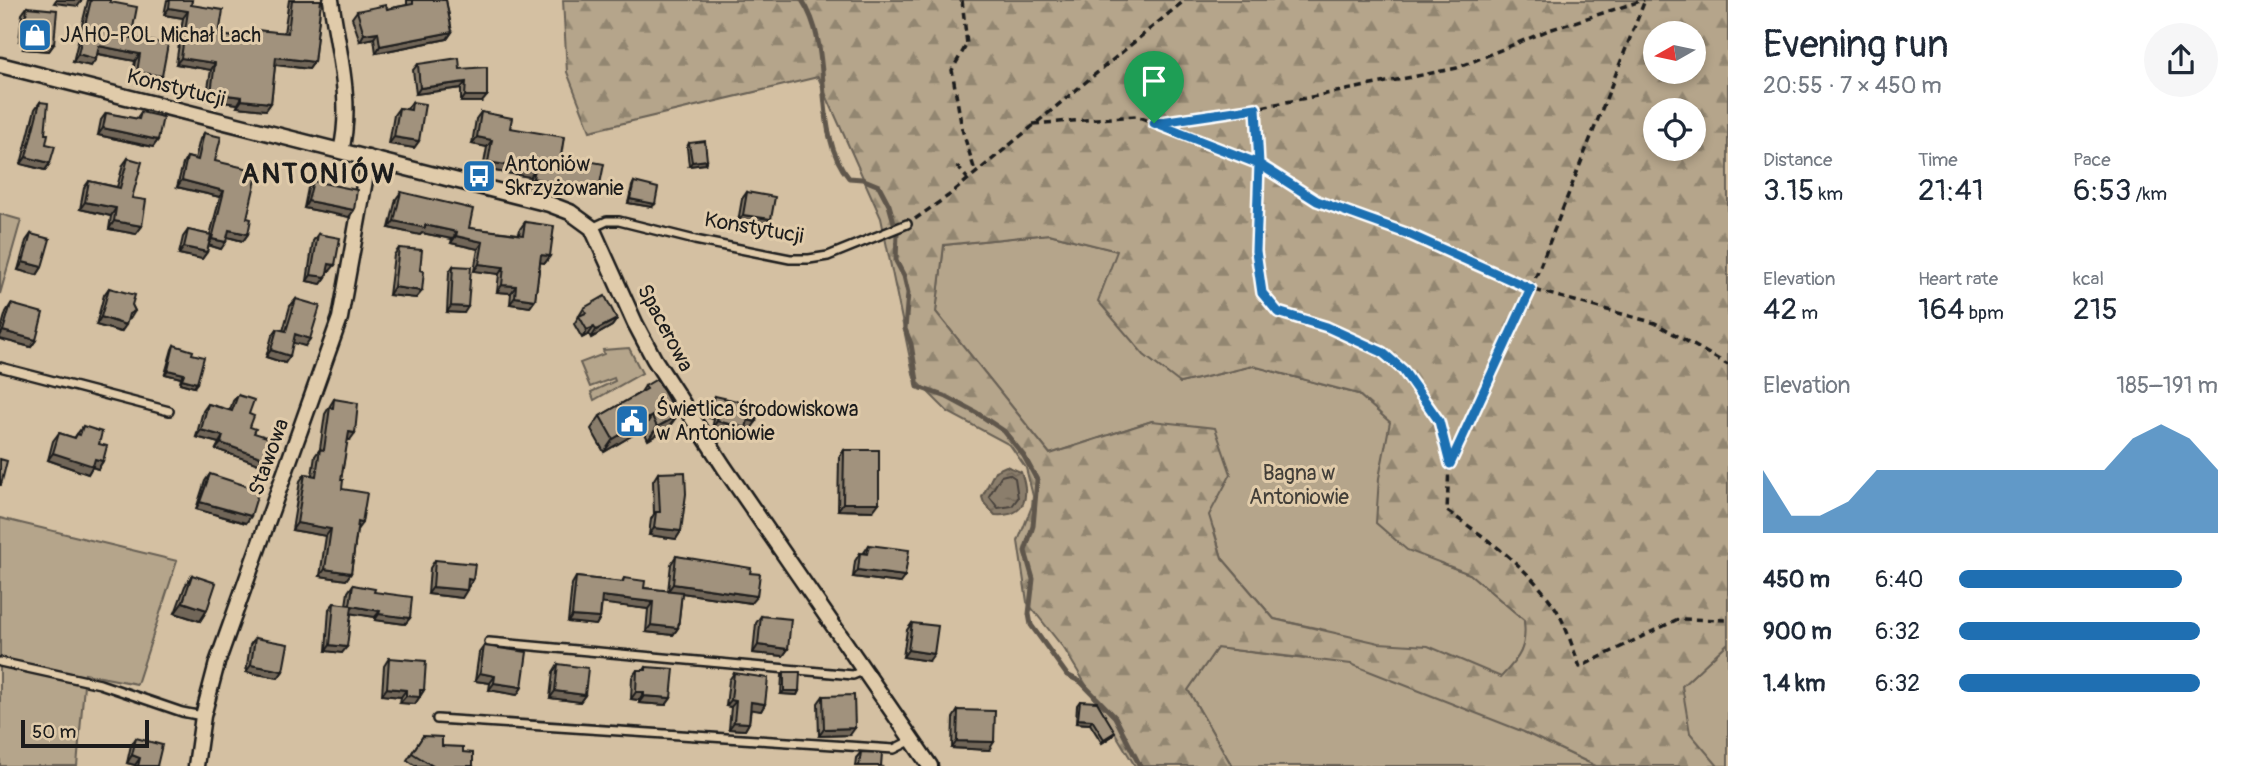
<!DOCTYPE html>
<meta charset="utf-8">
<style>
:root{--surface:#fff;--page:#f6f6f7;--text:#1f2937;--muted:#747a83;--accent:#1f6fb2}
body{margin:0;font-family:Pangolin,sans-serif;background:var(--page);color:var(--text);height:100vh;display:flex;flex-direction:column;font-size:26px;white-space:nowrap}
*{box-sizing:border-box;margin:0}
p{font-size:23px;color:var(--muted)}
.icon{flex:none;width:38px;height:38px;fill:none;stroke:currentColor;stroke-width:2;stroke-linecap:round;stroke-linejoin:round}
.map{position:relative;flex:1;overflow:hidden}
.sheet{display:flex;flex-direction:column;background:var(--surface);width:525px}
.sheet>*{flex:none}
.needle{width:46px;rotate:261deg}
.fabs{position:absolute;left:1643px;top:21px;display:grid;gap:14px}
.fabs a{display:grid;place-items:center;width:63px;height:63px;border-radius:50%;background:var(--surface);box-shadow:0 4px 10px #0003;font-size:35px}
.scale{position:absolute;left:21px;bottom:18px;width:128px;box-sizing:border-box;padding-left:7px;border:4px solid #1c1c1c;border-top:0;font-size:19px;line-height:24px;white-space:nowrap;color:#1c1c1c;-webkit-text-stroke:5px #e0cbaa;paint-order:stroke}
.pin{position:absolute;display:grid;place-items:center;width:60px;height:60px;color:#fff;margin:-72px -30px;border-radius:50% 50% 50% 0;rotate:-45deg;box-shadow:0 0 7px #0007}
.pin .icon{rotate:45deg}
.round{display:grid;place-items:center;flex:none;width:74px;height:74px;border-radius:37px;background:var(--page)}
.overview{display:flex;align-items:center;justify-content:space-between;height:119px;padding:0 35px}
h1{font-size:38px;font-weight:600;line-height:52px}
.metrics{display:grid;grid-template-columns:repeat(3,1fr);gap:10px;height:119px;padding:7px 35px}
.metrics div{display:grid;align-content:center}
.metrics b{font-size:30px;font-weight:600}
.metrics small{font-size:19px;font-weight:400}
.metrics p{font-size:19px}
.chart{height:196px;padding:14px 35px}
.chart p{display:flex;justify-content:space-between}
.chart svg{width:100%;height:126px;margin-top:7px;fill:var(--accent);opacity:.7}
ul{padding:0 35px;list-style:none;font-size:23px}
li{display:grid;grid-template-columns:112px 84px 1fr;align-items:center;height:52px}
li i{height:18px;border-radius:9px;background:var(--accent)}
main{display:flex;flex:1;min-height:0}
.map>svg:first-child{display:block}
</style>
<main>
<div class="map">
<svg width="1728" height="766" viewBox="0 0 1728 766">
<defs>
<pattern id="forest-firs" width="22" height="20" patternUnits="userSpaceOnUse" patternTransform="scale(1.75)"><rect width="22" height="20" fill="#b5a58b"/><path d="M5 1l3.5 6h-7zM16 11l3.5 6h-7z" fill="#928671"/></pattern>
<pattern id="water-ripples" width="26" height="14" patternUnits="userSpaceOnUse" patternTransform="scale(1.75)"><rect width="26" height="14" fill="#8b7e6c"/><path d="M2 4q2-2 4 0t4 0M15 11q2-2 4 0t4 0" fill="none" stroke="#716658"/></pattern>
</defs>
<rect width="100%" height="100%" fill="#d4c0a2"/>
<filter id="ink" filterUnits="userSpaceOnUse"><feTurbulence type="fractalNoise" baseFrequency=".0143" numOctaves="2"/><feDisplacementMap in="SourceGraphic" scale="14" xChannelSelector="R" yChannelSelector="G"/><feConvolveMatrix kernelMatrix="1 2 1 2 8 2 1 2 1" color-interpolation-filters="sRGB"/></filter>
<g filter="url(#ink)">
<path fill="#b5a58b" stroke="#686054" stroke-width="2" d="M0 214 21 220 0 294Z
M1049 234 1118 251 1180 383 1253 366 1358 394 1390 422 1440 563 1470 574 1524 620 1526 638 1518 659 1524 732 1596 766H1232L1188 690 1217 648 1304 659 1325 630 1274 619 1222 558 1214 530 1152 421 1050 454 936 312 944 245Z
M629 348 642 373 594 400 591 392 615 381 614 378 590 387 580 363 604 354 603 350Z
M0 518 177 561 137 684 85 674 77 766H0Z
M1728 643V766H1633L1682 686Z"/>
<path fill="url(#forest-firs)" stroke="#686054" stroke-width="2" fill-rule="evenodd" d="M563 0H1728V643L1682 686 1690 733 1718 766H1596L1524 732 1351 664 1217 648 1188 690 1232 766H1135L1065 650 1027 602 1018 541 1032 506 1033 496 1026 468 1010 445 948 412 914 378 881 218 818 77 590 131 567 72ZM1656 33H1694V72H1656ZM1656 110H1694V149H1656ZM1049 234 1117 251 1098 301 1144 355 1180 383 1253 366 1358 394 1390 422 1379 478 1376 523 1407 550 1470 574 1524 620C1527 648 1520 657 1501 677L1428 646 1379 643 1274 619 1222 558 1209 515 1231 474 1215 428 1152 421 1050 454 936 312 944 245Z"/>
<path fill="url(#water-ripples)" stroke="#5f574c" stroke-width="2" d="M1006 466 1021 472C1030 497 1026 517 995 515L984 503 982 497 995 471Z"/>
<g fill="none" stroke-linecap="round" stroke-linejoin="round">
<path stroke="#48433c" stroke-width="2" d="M1009 474 1015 478 1018 498 1012 506 998 508 989 496 1001 476Z"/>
<path stroke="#5f574c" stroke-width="5" d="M802 0C836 50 810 132 849 178L862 179 879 186 889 205 897 233 896 261 904 276 908 293 905 329 911 344 918 387 947 397 977 413 1004 431 1024 456 1037 480 1033 526 1025 551 1033 579 1029 614 1031 625 1067 675 1081 682 1115 717 1140 766"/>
<g stroke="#1c1c1c" stroke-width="12">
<path id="lane" d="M592 228 607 221H619L695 240 790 259H809L828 256 907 224
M0 367 169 411
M489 642 853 675 865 670
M0 662 100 684 182 712 202 716
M437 719 894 749 912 740"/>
</g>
<g stroke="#1c1c1c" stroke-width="19">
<path id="street" d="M331 0C338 50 353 102 341 151
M0 65 549 204 570 212 592 228 635 323 654 359 724 467 930 766
M196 766 203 716 217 663 340 318 369 158"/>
</g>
<path stroke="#1c1c1c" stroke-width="3.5" stroke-dasharray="7 5" stroke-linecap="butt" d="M962 0 967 44 952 70 962 129 975 171
M1256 108 1260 164 1317 201 1406 233 1531 289 1655 323 1728 365
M1156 123 1256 108 1457 68 1549 30 1644 0
M1033 124 1136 116 1260 164 1256 251 1262 293 1278 312 1327 327 1382 352 1403 370 1439 421 1449 465 1447 511C1485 537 1525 565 1552 603 1565 620 1572 647 1580 667L1678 619 1728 620
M957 166 967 178
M915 219 948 196 1185 0
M1450 463 1531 289 1645 0"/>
<use href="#lane" stroke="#e0cbaa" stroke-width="7"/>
<use href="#street" stroke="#e0cbaa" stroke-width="14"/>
</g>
<path fill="#8a7e6c" stroke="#1c1c1c" stroke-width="2" d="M88 0H110V2L131 38 162 76 157 83 132 79 135 61 97 54 91 66 73 62Z
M167 0H192L191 5 219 35 250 39 251 36 255 30 284 33 289 0H321L314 62 309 69 275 65 271 103 266 110 237 107 238 104 206 100 211 70 176 64 183 18 164 15Z
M407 0H446L452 32 447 39 376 53 374 38 360 41 352 18 357 11 387 9 407 5Z
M27 7 54 44 49 51 23 49 24 42 19 41 22 14Z
M418 64 460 69 482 102H461V88L416 94 413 70Z
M40 102 46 144 50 163 45 170 21 164 35 109Z
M412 102 419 141 414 148 389 144 394 115 399 108 407 109Z
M141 112 158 140 153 147 98 135 101 120 106 113 136 119Z
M481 112 561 156 599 189 594 197 556 189 554 192 528 186 530 177 483 169 487 147 472 144 476 119Z
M204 133 215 161 247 218 248 234 243 241 227 237 221 249 208 245 207 252 202 259 179 254 183 237 188 230 210 235 220 197 177 187 183 164 187 157 195 159 200 139Z
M689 143 705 164 689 166 687 147Z
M128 158 132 198 142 226 136 234 109 229 111 216 80 209 84 188 89 181 117 187 123 165Z
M313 181 354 210 349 217 304 208 308 188Z
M634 182 652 207 628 203 632 186Z
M401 192 469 228 519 234 520 229 525 222 550 256 545 263 540 262 535 300 530 307 510 304 511 293 497 292 499 274 474 271 478 249 451 243 452 239 422 233 420 235 389 228 396 199Z
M747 192 766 227 738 222 742 199Z
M31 234 42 267 37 275 18 270 26 241Z
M318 234 330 271H327L326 277 321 284 307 281 313 241Z
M399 248 420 270 422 291 416 298 389 295 394 255Z
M453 266 464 313 447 312 449 272Z
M109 288 132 305 135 311 130 319 128 320 121 332 96 325 104 295Z
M296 299 305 346 293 342 285 363 266 357 272 336 277 329 283 331 290 306Z
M11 304 36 340 31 347 0 339V332L6 312Z
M584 308 617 319 612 326 591 338 589 334 582 338 574 324Z
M174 345 194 387 180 383 181 378 165 374 172 349Z
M645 386 677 416 668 428 648 440 643 429 604 452 591 429 600 416 641 392Z
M238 395 249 414 250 427 254 433 264 466 216 449 219 443 196 437 203 411 208 404 230 410 233 401Z
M715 396 751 429 746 428 741 436 712 429 714 419 706 417 710 403Z
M334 399 350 440H347L341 480 342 489 362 523 357 530 351 573 346 580 320 576 326 536 292 530 300 481 305 474 312 475 315 456 320 449 325 414Z
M83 426 99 444 103 461 98 469 92 467 88 474 48 460 53 441 59 433 74 438Z
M844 450 873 511 838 510 839 457Z
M658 473 681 531 676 539 649 535 651 519 654 514 653 481Z
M210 474 251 516 246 523 196 509 205 481Z
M869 545 900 583 853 577 855 561 860 553 863 554Z
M676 556 750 573 751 603 682 593 678 628 673 635 646 632 648 609 602 603 600 618 596 625 568 622 572 584 576 577 622 582 624 578 644 588 668 591 671 564Z
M435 560 473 580 468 587 462 598 428 594 430 568Z
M192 575 207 610 200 621 175 613 185 586Z
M353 585 374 592 410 618 405 624 375 620V617L351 613 342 653 326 651 329 609 334 603 346 605 348 592Z
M761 616 788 649 783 656 753 653 756 623Z
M912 623 929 661 903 657 907 630Z
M255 638 283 671 278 678 246 672 250 645Z
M484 646 522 687 517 695 489 690 490 683 475 681 479 653Z
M389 658 424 690 415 704 400 703 401 697 382 695 384 666Z
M558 664 585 695 580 702 550 698 553 672Z
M646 667 671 698 666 705 639 703V700L631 699 632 677 637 670H644Z
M784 672 799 691 797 695 781 694 782 675Z
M734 673 765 704 761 711 751 709 749 723 745 730 729 729 731 707 726 706 729 680Z
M823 696 850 735 819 736 818 703Z
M1080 701 1115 732 1112 736 1102 743 1090 724 1076 723 1077 705Z
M958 710 989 750 952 748 953 718Z
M423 736 442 746 463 752 473 766H416L407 760Z
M136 738 157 766H135V765L127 763 131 745Z
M861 752 881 766H855L856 758Z"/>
<path fill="#716658" stroke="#1c1c1c" stroke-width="2" d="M56 0H82L78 6 54 3Z
M169 8 188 11 183 18 164 15Z
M378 32 374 38 360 41 364 34Z
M452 32 447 39 376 53 380 46Z
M24 34H29L24 42 19 41Z
M28 42 54 44 49 51 23 49Z
M99 46 140 54 135 61 94 53Z
M78 54 96 59 91 66 73 62Z
M276 57 314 62 309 69 271 64Z
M181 58 215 63 211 70 176 64Z
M137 72 162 76 157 83 132 79Z
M466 82 461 88 416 94 420 88Z
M211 93 242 97 238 104 206 100Z
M465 96H487L482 102H461Z
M242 100 271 103 266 110 237 107Z
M103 128 158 140 153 147 98 135Z
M394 137 419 141 414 148 389 144Z
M477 137 492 140 487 147 472 144Z
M26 157 50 163 45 170 21 164Z
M707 160 705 164 689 166 692 162Z
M488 162 535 170 530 177 483 169Z
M533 178 560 182 599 189 594 197 556 189 554 192 528 186Z
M182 180 224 191 220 197 177 187Z
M630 199 655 204 652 207 628 203Z
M308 201 354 210 349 217 304 208Z
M85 202 116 208 111 216 80 209Z
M743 215 771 219 766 227 738 222Z
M114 221 142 226 136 234 109 229Z
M394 221 425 225 457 232 452 239 422 233 420 235 389 228Z
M229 230 248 234 243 241 224 236Z
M456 236 483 242 478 249 451 243Z
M212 239 226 242 221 249 208 245Z
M184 247 207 252 202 259 179 254Z
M541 255 550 256 545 263 536 262Z
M23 262 42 267 37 275 18 270Z
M329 264 335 265 330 271 324 270Z
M479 264 504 267 499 274 474 271Z
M311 275 326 277 321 284 307 281Z
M502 285 516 286 511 293 497 292Z
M394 287 422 291 416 298 389 295Z
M515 297 535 300 530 307 510 304Z
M451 306 468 307 464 313 447 312Z
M101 317 126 325 121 332 96 325Z
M617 319 612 326 591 338 596 330Z
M594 327 589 334 582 338 587 330Z
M3 331 36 340 31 347 0 339V336Z
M295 334 310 339 305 346 290 342Z
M271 350 290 356 285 363 266 357Z
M168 370 184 374 181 378 165 374Z
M182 379 197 383 194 387 180 383Z
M711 410 719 412 714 419 706 417Z
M652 416 643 429 604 452 613 439Z
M677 416 668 428 648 440 657 427Z
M748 420 756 422 751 429 742 427Z
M717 421 746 428 741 436 712 429Z
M201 430 223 436 219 443 196 437Z
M349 432 355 433 350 440 344 439Z
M221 443 269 460 264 466 216 449Z
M53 453 95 459 103 461 98 469 92 467 88 474 48 460Z
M200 502 251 516 246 523 196 509Z
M843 503H879L873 511 838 510Z
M297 523 331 529 326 536 292 530Z
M654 528 681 531 676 539 649 535Z
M325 569 351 573 346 580 320 576Z
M858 570 905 576 900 583 853 577Z
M468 579 473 580 468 587H463Z
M673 584 757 596 751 603 668 591Z
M433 587 467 590 462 598 428 594Z
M602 596 653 602 648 609 598 603Z
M183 602 207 610 200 621 175 613Z
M352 606 380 611 375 617 348 613Z
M379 614 410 618 405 624 375 620Z
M572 616 600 618 596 625 568 622Z
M651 625 678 628 673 635 646 632Z
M330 645 347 647 342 653 326 651Z
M758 645 788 649 783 656 753 653Z
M908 650 934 654 929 661 903 657Z
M251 665 283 671 278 678 246 672Z
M480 673 495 676 490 683 475 681Z
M494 683 522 687 517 695 489 690Z
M387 688 406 690 401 697 382 695Z
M420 690H424L415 704 400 703 406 696Z
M555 691 585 695 580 702 550 698Z
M784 691H799L797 695 781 694Z
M636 692H644L639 700 631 699Z
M644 696 671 698 666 705 639 703Z
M731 700 736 701 731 707 726 706Z
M751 702 765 704 761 711 747 709Z
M1078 719 1092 720 1090 724 1076 723Z
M734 722 749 723 745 730 729 729Z
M855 728 850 735 819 736 824 729Z
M1115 732 1112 736 1102 743 1104 739Z
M957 741 994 742 989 750 952 748Z
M132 755 140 758 135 765 127 763Z"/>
<path fill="#a1927d" stroke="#1c1c1c" stroke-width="2" d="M91 0H110V2L137 7 131 38 168 44 162 76 137 72 140 54 99 46 96 59 78 54Z
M170 0H192L191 5 223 10 219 35 254 40 255 30 288 33 292 0H321L314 62 276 57 271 103 242 100V97L211 93 215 63 181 58 188 11 169 8Z
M413 0H446L452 32 380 46 378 32 364 34 357 11 386 5 387 9 413 4Z
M27 7 57 10 54 44 28 42 29 34H24Z
M459 58 460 69 487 67V96H465L466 82 420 88 418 64Z
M40 102 48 103 45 134H48L46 144 55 146 50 163 26 157Z
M412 102 425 104 419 141 394 137 399 108 411 110Z
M141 112 163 117 158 140 103 128 106 113 139 119Z
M481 112 512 118 510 128 564 137 561 156 604 164 599 189 560 182 559 185 533 178 535 170 488 162 492 140 477 137Z
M204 133 221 137 215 161 258 171 247 218 251 219 248 234 229 230 226 242 212 239 224 191 182 180 187 157 198 160Z
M705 141 707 160 692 162 689 143Z
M128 158 142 162 132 198 146 200 142 226 114 221 116 208 85 202 89 181 120 188Z
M313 181 357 190 354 210 308 201Z
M634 182 658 188 655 204 630 199Z
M401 192 473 209 469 228 523 235 525 222 554 226 550 256 541 255 535 300 515 297 516 286 502 285 504 267 479 264 483 242 456 236 457 232 425 225V228L394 221Z
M747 192 775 197 771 219 743 215Z
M188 230 211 235 207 252 184 247Z
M31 234 50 239 42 267 23 262Z
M318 234 340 238 335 265 329 264 326 277 311 275Z
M399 248 422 250 420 270 424 271 422 291 394 287Z
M453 266 471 267 468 307 451 306Z
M109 288 135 295 132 305 135 311 129 314 126 325 101 317Z
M605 296 617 319 596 330 594 327 587 330 579 316 586 313 584 308Z
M296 299 320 306 310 339 295 334 290 356 271 350 277 329 286 331Z
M11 304 43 313 36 340 3 331Z
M174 345 193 351 192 354 204 357 197 383 182 379 184 374 168 370Z
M657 379 677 416 657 427 652 416 613 439 600 416 647 389 645 386Z
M238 395 254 400 249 414 254 416 250 427 256 429 254 433 276 440 269 460 221 443 223 436 201 430 208 404 232 411Z
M715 396 759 406 756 422 748 420 746 428 717 421 719 412 711 410Z
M334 399 358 403 355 433 349 432 341 480H343L342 489 367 493 362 523 358 522 351 573 325 569 331 529 297 523 305 474 316 476 320 449 324 450 330 407 333 408Z
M83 426 102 432 99 444 107 446 103 461 95 459 93 466 53 453 59 433 75 438 77 434 80 435Z
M844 450H879V503H843Z
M0 459 7 461 1 485H0Z
M685 472 686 494 681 531 654 528 656 512H660L658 473Z
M210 474 259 490 251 516 200 502Z
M869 545 909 550 905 576 858 570 860 553 867 554Z
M676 556 751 568 750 573 760 574 757 596 673 584Z
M435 560 475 564 473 580 468 579 467 590 433 587Z
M192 575 216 583 207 610 183 602Z
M576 577 623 582 624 578 645 581 644 588 682 592 678 628 651 625 653 602 602 596 600 618 572 616Z
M353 585 375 589 374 592 412 597 410 618 379 614 380 611 352 606 347 647 330 645 334 603 350 605Z
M761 616 791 619 788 649 758 645Z
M912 623 938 626 934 654 908 650Z
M255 638 288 644 283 671 251 665Z
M484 646 527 652 522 687 494 683 495 676 480 673Z
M389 658 426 661 424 690H420V697L406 696V690L387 688Z
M558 664 588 668 585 695 555 691Z
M646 667 674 669 671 698 644 696V692H636L637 670H646Z
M784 672H800L799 691H784Z
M734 673 768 678 765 704 751 702 749 723 734 722 736 701 731 700Z
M854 695 855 728 824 729 823 696Z
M1080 701 1097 702 1115 732 1104 739 1092 720 1078 719Z
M958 710 995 711 994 742 957 741Z
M423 736 442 737V746L463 747V752L473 753V766H433L412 753Z
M136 738 162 745 157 766H138L140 758 132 755Z
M861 752 882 753 881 766H859Z"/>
</g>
<g fill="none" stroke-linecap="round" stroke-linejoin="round" filter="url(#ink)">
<g stroke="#fff" stroke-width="14">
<path id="route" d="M1154 123 1259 164 1256 251 1262 293 1278 312 1327 327 1382 352 1403 370 1439 421 1450 464 1531 289 1406 233 1317 201 1259 164 1256 108 1154 123"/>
</g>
<use href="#route" stroke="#1f6fb2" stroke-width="9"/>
</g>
<defs>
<g id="shop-square" transform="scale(1.75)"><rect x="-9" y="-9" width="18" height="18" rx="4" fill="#1f6fb2" stroke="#e0cbaa"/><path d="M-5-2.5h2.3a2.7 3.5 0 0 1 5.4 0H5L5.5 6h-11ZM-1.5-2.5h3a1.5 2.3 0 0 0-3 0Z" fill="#fff"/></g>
<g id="bus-square" transform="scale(1.75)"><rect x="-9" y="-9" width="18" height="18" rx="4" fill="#1f6fb2" stroke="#e0cbaa"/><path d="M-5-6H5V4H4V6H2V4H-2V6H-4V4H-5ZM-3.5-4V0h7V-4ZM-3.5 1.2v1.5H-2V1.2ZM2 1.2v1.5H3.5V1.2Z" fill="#fff"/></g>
<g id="civic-square" transform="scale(1.75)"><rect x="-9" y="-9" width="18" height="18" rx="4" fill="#1f6fb2" stroke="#e0cbaa"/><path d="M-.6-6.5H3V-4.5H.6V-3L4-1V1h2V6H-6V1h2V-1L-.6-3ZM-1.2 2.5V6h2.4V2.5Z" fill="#fff"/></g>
</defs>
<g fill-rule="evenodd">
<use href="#shop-square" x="35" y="35"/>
<use href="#bus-square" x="479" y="176"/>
<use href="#civic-square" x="632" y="421"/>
</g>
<g text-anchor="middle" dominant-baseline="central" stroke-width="6" stroke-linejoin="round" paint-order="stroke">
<g font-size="21" fill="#1c1c1c" stroke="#e0cbaa" text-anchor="start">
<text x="60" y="35">JAHO-POL Michał Lach</text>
<text x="504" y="164">Antoniów<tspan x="504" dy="24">Skrzyżowanie</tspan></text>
<text x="656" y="409">Świetlica środowiskowa<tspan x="656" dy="24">w Antoniowie</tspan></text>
</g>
<g font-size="21" fill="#1c1c1c" stroke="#e0cbaa">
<text transform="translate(176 88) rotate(14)">Konstytucji</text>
<text transform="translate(754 228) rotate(10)">Konstytucji</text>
<text transform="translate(665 328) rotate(62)">Spacerowa</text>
<text transform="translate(269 457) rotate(-70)">Stawowa</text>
</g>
<g font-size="21" fill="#423e38" stroke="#e0cbaa">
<text x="1299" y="473">Bagna w<tspan x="1299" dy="24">Antoniowie</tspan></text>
</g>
<g font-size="28" font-weight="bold" letter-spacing="2" fill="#1c1c1c" stroke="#e0cbaa">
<text x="319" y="174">ANTONIÓW</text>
</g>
</g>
</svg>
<div class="fabs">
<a><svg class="needle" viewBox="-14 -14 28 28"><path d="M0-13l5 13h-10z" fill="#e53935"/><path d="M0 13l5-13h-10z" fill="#747a83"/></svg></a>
<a><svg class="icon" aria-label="locate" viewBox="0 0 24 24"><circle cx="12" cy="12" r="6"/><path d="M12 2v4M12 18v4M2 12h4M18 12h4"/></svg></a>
</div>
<div class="scale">50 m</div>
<div class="pin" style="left:1154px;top:123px;background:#1e9e55"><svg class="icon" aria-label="arrive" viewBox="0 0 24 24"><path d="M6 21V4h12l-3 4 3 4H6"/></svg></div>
</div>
<section class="sheet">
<div class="overview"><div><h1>Evening run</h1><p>20:55 · 7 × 450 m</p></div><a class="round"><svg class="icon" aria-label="share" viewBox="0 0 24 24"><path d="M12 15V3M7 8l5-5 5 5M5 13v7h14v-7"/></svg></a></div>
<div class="metrics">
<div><p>Distance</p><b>3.15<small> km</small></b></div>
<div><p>Time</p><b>21:41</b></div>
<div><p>Pace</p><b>6:53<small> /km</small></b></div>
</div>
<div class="metrics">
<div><p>Elevation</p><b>42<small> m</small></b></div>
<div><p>Heart rate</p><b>164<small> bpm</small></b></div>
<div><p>kcal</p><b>215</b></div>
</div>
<div class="chart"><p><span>Elevation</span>185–191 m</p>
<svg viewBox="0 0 160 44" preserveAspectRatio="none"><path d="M0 44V22L10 38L20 38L30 33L40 22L50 22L60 22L70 22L80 22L90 22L100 22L110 22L120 22L130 11L140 6L150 11L160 22V44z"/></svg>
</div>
<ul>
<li><b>450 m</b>6:40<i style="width:86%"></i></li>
<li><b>900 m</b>6:32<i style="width:93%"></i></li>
<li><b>1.4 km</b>6:32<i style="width:93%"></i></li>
</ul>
</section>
</main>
